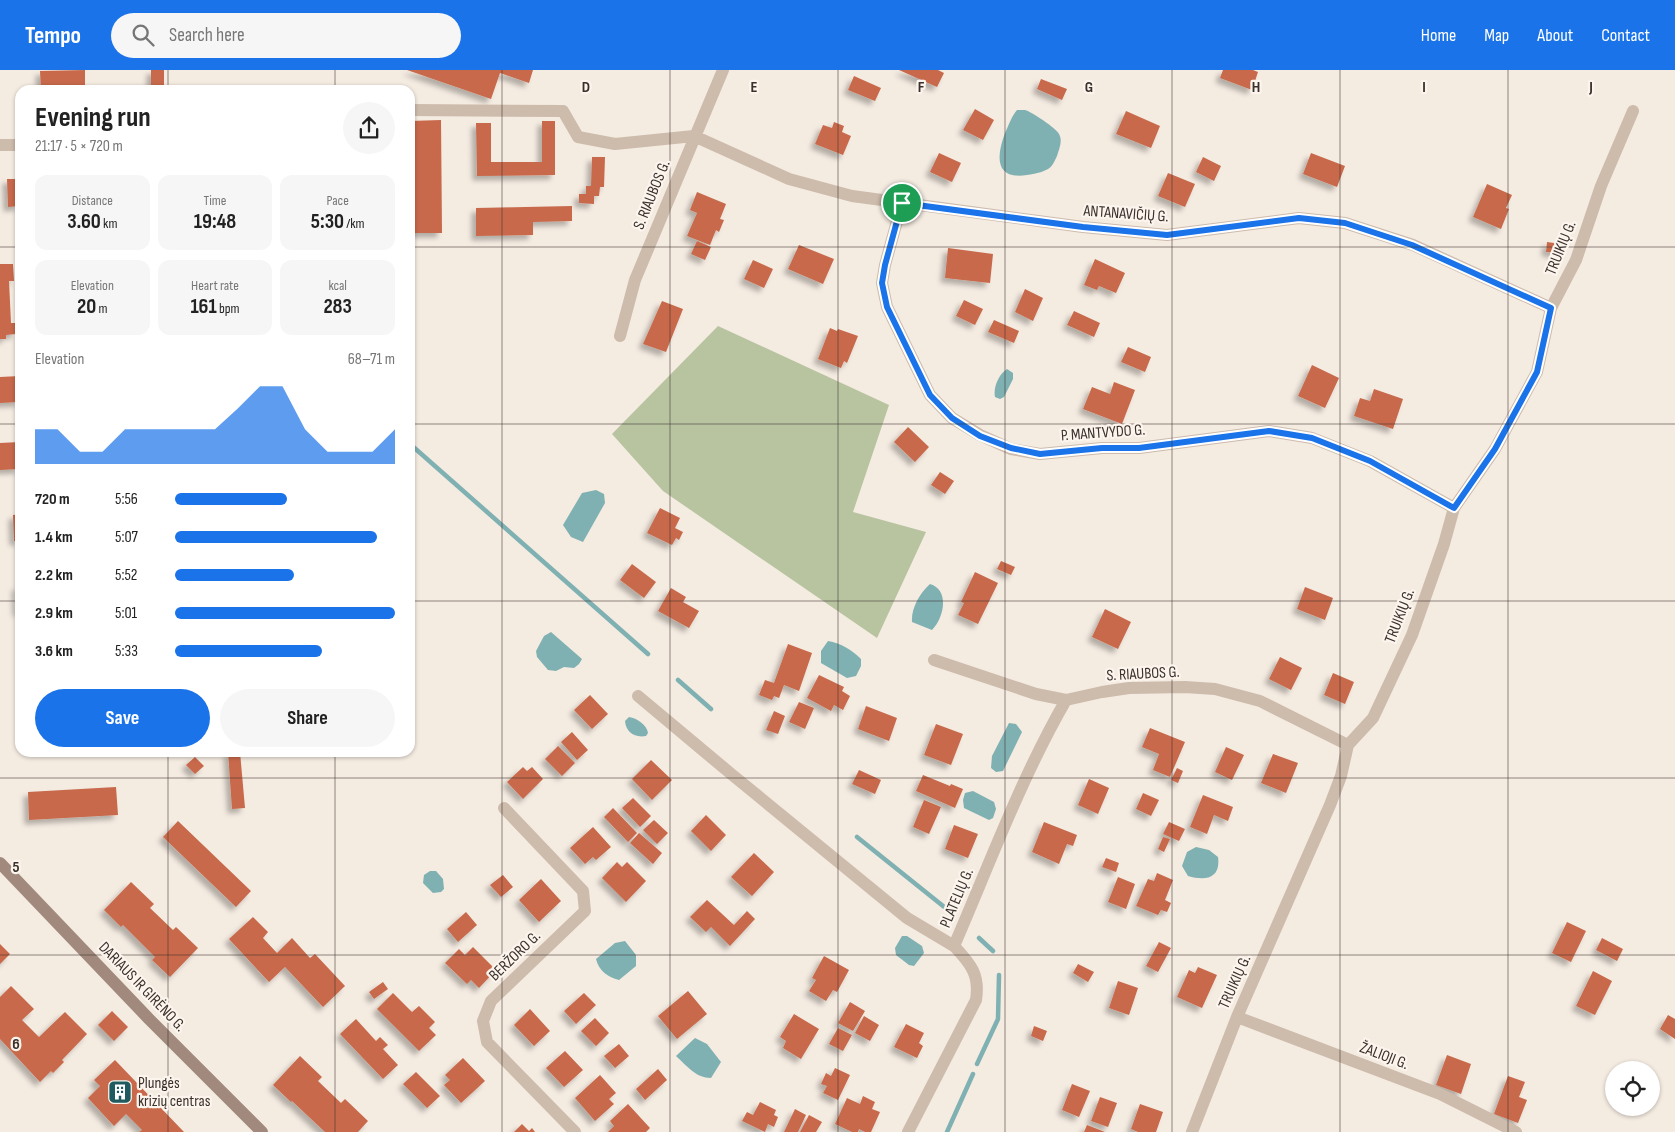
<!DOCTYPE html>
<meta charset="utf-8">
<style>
:root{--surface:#fff;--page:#f6f6f6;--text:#222;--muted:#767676;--accent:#1a73e8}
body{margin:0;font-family:"Sofia Sans Condensed",sans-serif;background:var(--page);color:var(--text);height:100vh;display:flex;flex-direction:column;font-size:19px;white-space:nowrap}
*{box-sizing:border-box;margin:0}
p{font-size:16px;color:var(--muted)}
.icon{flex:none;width:28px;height:28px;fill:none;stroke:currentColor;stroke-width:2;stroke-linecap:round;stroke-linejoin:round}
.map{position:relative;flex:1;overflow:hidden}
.drawer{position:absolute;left:15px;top:15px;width:400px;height:672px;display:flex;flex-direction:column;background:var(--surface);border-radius:15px;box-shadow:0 1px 4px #0004}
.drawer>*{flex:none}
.fabs{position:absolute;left:1605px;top:991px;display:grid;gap:10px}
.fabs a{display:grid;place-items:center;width:55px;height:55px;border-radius:50%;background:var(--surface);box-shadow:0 1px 4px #0004;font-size:25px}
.pin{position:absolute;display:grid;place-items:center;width:42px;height:42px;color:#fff;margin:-21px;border:2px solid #fff;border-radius:50%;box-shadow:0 1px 5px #0007}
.round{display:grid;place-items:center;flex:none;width:52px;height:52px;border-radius:26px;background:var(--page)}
.summary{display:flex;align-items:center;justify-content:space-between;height:85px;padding:0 20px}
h1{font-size:28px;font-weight:700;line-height:38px}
.figures{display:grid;grid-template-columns:repeat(3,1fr);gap:8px;height:85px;padding:5px 20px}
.figures div{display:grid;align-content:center;border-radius:12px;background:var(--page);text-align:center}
.figures b{font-size:21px;font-weight:700}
.figures small{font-size:14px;font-weight:400}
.figures p{font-size:14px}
.chart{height:140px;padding:10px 20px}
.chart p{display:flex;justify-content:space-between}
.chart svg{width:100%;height:90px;margin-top:5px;fill:var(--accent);opacity:.7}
.primary-button{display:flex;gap:10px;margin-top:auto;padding:10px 20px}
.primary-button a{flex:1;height:58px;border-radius:30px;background:var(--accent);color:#fff;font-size:20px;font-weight:700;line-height:58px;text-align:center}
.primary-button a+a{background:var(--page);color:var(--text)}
ul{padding:0 20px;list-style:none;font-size:16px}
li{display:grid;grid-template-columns:80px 60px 1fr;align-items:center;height:38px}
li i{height:12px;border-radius:6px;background:var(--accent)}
header{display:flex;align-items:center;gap:30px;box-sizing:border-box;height:70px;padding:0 25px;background:var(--accent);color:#fff}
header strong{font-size:24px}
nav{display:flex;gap:28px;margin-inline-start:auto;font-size:18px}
.search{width:350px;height:45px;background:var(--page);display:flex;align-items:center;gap:12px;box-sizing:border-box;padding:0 18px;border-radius:28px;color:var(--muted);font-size:19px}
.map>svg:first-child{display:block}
</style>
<header>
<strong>Tempo</strong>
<div class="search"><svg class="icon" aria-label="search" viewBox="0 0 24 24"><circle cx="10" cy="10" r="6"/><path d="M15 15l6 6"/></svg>Search here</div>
<nav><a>Home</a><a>Map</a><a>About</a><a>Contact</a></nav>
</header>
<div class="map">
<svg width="1675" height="1062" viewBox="0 0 1675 1062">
<defs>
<filter id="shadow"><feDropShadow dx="-4.5" dy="4.5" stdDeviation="2.5" flood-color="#0004"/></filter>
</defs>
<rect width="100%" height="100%" fill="#f4ebe1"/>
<path fill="#b8c4a0" d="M718 256 889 335 853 442 926 462 877 568 663 421 612 364Z"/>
<path fill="#7fb0b2" d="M1017 40C1018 40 1025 40 1025 40 1032 42 1056 58 1059 64 1063 71 1059 79 1057 86 1054 92 1052 98 1046 100 1040 103 1033 104 1027 105 995 110 996 87 1005 63 1009 55 1011 47 1017 40Z
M1007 299 1013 303V309L1004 327 1000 329 995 327C993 317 999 304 1007 299Z
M596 420 604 424 605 433 583 472 571 467 563 455 582 423Z
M930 514C950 520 944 548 932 560L912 552C911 538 920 523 930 514Z
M551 562 582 589 579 594 574 598 564 597 556 601 548 600 537 587 536 581 544 566Z
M828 571C841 573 852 580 861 589V596L856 606 847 608 821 593V581Z
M629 647C637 648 647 655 648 663L646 666C634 668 626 662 625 651Z
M1009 653 1016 654 1022 662 1003 701 996 702 991 698 992 686Z
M973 721 994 732 996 739 993 748 989 750 964 738 963 730 965 723Z
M1196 777 1209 780 1218 787C1221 809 1205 811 1188 806L1182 796 1187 782Z
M430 801H436L443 809 444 819 441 822 433 823 423 813 424 805Z
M902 866H907L922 876 924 883 914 896 909 895 896 885 895 878Z
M625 871 636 885V896L619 910C608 907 599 901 596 889L615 873Z
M695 968 707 974 721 992 711 1008C696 1008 687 996 676 986Z"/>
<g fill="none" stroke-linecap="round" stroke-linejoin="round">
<path stroke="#7fb0b2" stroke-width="4.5" d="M410 374 648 584
M678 610 711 639
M857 767 953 844
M979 868 993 881
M977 994 998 949 999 905
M947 1062 973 1004"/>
</g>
<path fill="#c8694b" filter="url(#shadow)" d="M85 0V20H41L40 1Z
M151 0H164V20H151Z
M407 0H533L529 13 500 3 491 29Z
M899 0H938L944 3 937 17Z
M1223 0H1253L1258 2 1252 20 1220 8Z
M854 6 881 18 875 31 848 20Z
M1041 9 1067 19 1062 30 1037 19Z
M975 39 994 50 983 70 963 60Z
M1126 41 1160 56 1151 78 1116 64Z
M441 50 442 163H412L410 51Z
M542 51H555V105L477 106 476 53H491V92H542Z
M834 52 844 56 842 62 851 66 843 85 815 74 823 55 832 58Z
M939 83 961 93 952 112 930 102Z
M1311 83 1345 96 1337 117 1303 104Z
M592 87H605L604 117H600L599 126H594V134L579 133V124H586V116H591Z
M1203 87 1221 96 1214 111 1196 102Z
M1168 103 1195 114 1185 137 1158 126Z
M7 109H20V136L8 137Z
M1487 114 1512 125 1506 138 1509 139 1501 159 1473 147Z
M697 122 726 134 720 149 724 150 719 162 716 160 710 175 687 166 697 143 690 140Z
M572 136V151L533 152V165L476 166V138Z
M697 171 711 177 705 190 691 184Z
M1547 172 1561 174 1560 183 1546 182Z
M799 175 834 189 823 214 788 199Z
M948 178 993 184 990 213 945 208Z
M1095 189 1125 203 1116 223 1099 216 1097 220 1084 215Z
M753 190 773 199 764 218 744 209Z
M0 194H13L14 211H9L11 253H16V264L6 265V269H0Z
M1025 219 1043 228 1033 251 1015 242Z
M964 230 983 239 975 255 956 246Z
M662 231 683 239 666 282 643 274Z
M1074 241 1100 253 1094 267 1067 255Z
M994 250 1019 261 1014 273 988 262Z
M830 258 837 261 838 259 858 266 847 293 844 291 841 298 818 289Z
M1128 277 1151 287 1145 302 1121 292Z
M1312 295 1339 308 1325 338 1298 326Z
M20 306V332L0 333V307Z
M1114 312 1135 320 1122 354 1083 339 1092 317 1110 324Z
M1374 319 1403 329 1393 359 1354 346 1360 328 1370 331Z
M908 357 929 377 915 392 894 372Z
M20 372V399L0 400V373Z
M940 402 954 411 945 424 931 415Z
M660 438 680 448 675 458 683 462 679 470 676 468 672 475 647 463Z
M20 444V471H14L13 445Z
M1001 491 1015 497 1011 505 997 499Z
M632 494 656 512 644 528 620 510Z
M975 502 998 513 978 554 958 545 964 533 961 532Z
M16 516H20V542H17Z
M1305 517 1333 528 1325 550 1297 539Z
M671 518 686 527 683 532 699 541 689 558 658 541Z
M1105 539 1131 552 1118 579 1092 567Z
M788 574 812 583 799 621 784 615 779 628 774 626 772 630 759 625 765 610 774 613Z
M1280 587 1302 598 1291 620 1269 609Z
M1333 603 1354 612 1345 634 1324 625Z
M819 605 844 617 842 621 850 626 843 640 834 635 831 641 807 628Z
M590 625 608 644 592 659 574 640Z
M799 632 814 638 805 659 789 652Z
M866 636 897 648 889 671 858 659Z
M774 641 785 646 778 664 766 660Z
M936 654 963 664 951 695 924 685Z
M1150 658 1185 672 1170 707 1153 700 1159 684 1142 677Z
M572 662 588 680 577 690 561 672Z
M558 676 575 693 562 706 545 689Z
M1226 677 1244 685 1232 710 1215 702Z
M228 682H240L245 738 232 739Z
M1273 684 1298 693 1286 723 1261 713Z
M195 687 204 696 195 704 186 695Z
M651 690 672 710 652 730 632 709Z
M523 697 527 701 532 697 543 709 523 729 507 712Z
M1177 698 1183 701 1178 713 1171 710Z
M859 700 881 710 875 724 852 714Z
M923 705 950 716 951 714 963 719 955 738 916 721Z
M1089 709 1109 718 1098 744 1078 735Z
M116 717 118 745 29 750 28 722Z
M1143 723 1159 730 1151 746 1136 739Z
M1203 725 1233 737 1228 751 1214 745 1207 764 1190 757Z
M633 728 651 746 640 757 622 738Z
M924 730 941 737 929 764 913 757Z
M613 738 637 763 628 772 604 747Z
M706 745 726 765 711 781 691 761Z
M654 750 668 763 657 774 643 760Z
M178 751 251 821 236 837 163 767Z
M1044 752 1077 765 1073 776 1067 774 1059 794 1032 782Z
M1169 752 1185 759 1179 771 1163 764Z
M954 755 978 764 968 788 945 779Z
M593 757 611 777 596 790 593 787 585 794 570 778Z
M639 763 662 783 653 794 630 773Z
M1163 767 1170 769 1164 782 1158 779Z
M754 783 774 802 752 826 731 807Z
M1106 788 1119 793 1116 802 1102 797Z
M617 792 622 797 627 792 646 811 626 832 602 808Z
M1157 803 1173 810 1165 830 1171 833 1167 842 1161 840 1158 845 1136 836 1148 809 1154 811Z
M503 805 513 817 501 827 490 815Z
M1118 807 1135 814 1126 839 1108 832Z
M541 809 561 831 539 852 519 830Z
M131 812 154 834 150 838 173 860 176 857 198 878 170 907 152 890 155 887 123 855 121 857 104 840Z
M707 830 734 855 747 841 755 849 730 876 711 857 706 862 690 847Z
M466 842 477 855 458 872 447 859Z
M253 847 268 862 263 868 277 883 292 868 310 888 315 884 345 916 323 937 285 897 269 912 229 869Z
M1567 852 1586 861 1571 892 1552 883Z
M1602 868 1623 879 1617 891 1596 880Z
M1159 872 1171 878 1158 902 1146 896Z
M0 874 10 884 0 894Z
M473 877 496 900 479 918 471 910 467 914 445 893 459 879 465 885Z
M824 886 849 900 837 922 833 920 826 931 809 921 816 910 812 908Z
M1078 894 1094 902 1088 912 1073 903Z
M1198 897 1217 905 1202 938 1177 927 1189 900 1195 903Z
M1593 901 1612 911 1595 945 1576 936Z
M1118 911 1138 918 1129 945 1109 938Z
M383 912 388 919 374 929 369 922Z
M11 916 34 939 22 950 39 967 65 942 87 964 62 990 64 992 53 1003 51 1001 40 1012 0 969V927Z
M688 921 707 944 677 969 658 946Z
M393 923 412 942 419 936 435 952 429 958 436 965 419 981 377 939Z
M584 923 596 935 576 954 564 941Z
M850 932 865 941 853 961 838 953Z
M530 939 550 961 534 976 514 955Z
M112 941 128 957 114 971 98 955Z
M794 944 819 959 801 989 783 978 786 971 780 967Z
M1668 945 1675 949V969L1660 959Z
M864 946 879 955 870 971 855 963Z
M595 948 609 963 596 976 581 961Z
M356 949 376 971 380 967 388 975 383 979 398 995 383 1009 340 964Z
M906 954 924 963 919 973 923 976 917 988 894 977Z
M1034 956 1047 961 1043 971 1031 966Z
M838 958 852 965 843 981 829 974Z
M619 974 629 986 615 998 604 986Z
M565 981 583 1000 564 1017 546 998Z
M1447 985 1471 994 1461 1024 1436 1015Z
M300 986 322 1007 318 1011 341 1033 345 1029 368 1051 358 1062H325L292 1031 291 1032 273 1015Z
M463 988 485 1011 461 1033 444 1015 450 1010 445 1005Z
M115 990 184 1062H139L142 1060 126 1044 114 1056 88 1028 100 1016 94 1010Z
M835 998 850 1005 838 1030 823 1023 827 1016 821 1014 826 1003 831 1006Z
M658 999 667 1010 645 1030 636 1019Z
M416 1002 440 1026 427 1038 403 1014Z
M600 1005 616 1023 609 1029 614 1034 595 1051 575 1028Z
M1508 1006 1525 1012 1519 1027 1527 1030 1518 1053 1494 1044Z
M1651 1012 1659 1015 1656 1023 1651 1021Z
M1072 1014 1090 1021 1079 1047 1062 1040Z
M863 1026 875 1032 872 1039 880 1042 871 1062H865L859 1059 858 1062H852L835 1054 847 1028 860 1034Z
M1100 1027 1117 1033 1108 1057 1091 1051Z
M760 1032 776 1040 774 1045 778 1047 774 1057 768 1054 765 1062 742 1051 747 1042 753 1045Z
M628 1034 650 1058 646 1062H608L614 1056 610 1051Z
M1140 1034 1163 1042 1156 1062H1138L1131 1059Z
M795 1039 806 1045 798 1062H784Z
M809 1045 822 1052 816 1062H800Z
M522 1054 529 1061 532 1058 535 1062H514Z
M1087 1055 1105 1062H1084Z"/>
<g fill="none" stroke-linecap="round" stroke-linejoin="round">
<path stroke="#cdbbac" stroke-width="12" d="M410 40 563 41 578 67 615 74 694 66 789 109 852 126 1083 157 1167 165 1299 148 1345 153 1413 175 1551 238
M0 75H20
M902 133 885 195 882 213 887 237 930 325 952 348 980 365 1011 379 1040 384 1102 378H1139L1269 361 1312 368 1370 391 1454 438
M620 266 635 210 723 0
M934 590 1036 624 1066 630 1102 622 1129 618 1185 617 1215 619 1260 631 1348 675
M638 626 730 703 907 848 954 876
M504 738 583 821 585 841 491 931 483 951 487 972 575 1062
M1237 947 1440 1024 1516 1062
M908 1062 976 930C980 905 971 894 954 876 990 793 1021 708 1066 630
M1192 1062 1237 947 1330 735 1341 706 1348 675 1373 648 1412 565 1444 474 1454 438 1495 379 1537 302 1551 238 1576 190 1601 116 1633 41"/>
<path stroke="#a18a7d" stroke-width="12" d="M0 793 149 949 262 1062"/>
</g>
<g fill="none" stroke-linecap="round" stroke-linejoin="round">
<g stroke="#fff" stroke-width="10">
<path id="route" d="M902 133 1083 157 1167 165 1299 148 1345 153 1412 175 1551 238 1537 302 1495 379 1454 438 1370 391 1312 368 1269 361 1139 378H1102L1040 384 1011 378 980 366 952 348 930 325 887 237 882 213 885 195Z"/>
</g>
<use href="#route" stroke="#1a73e8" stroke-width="6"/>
</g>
<path fill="none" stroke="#3b302b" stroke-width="1" stroke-opacity="0.55" d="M168 0V20M335 0V20M502 0V1062M670 0V1062M838 0V1062M1005 0V1062M1172 0V1062M1340 0V1062M1508 0V1062M0 177H20M410 177H1675M0 354H20M410 354H1675M0 531H20M410 531H1675M168 682V1062M335 682V1062M0 708H1675M0 885H1675"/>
<defs>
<g id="building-square" transform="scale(1.25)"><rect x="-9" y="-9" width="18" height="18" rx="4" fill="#1f5a5e" stroke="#fbf5ee"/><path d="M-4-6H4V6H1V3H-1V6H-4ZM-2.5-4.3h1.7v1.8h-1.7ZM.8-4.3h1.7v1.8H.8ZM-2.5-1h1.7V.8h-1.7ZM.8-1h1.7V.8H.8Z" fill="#fff"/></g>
</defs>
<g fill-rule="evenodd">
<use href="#building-square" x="120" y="1022"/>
</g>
<g text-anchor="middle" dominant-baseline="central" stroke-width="4.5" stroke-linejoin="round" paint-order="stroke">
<g font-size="16" fill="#3b302b" stroke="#fbf5ee">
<text transform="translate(652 125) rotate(-68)">S. RIAUBOS G.</text>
<text transform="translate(1126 144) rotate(4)">ANTANAVIČIŲ G.</text>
<text transform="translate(1561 178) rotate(-68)">TRUIKIŲ G.</text>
<text transform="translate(1103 363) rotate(-4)">P. MANTVYDO G.</text>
<text transform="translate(1400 546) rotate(-69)">TRUIKIŲ G.</text>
<text transform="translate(1143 604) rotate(-3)">S. RIAUBOS G.</text>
<text transform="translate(957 828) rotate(-67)">PLATELIŲ G.</text>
<text transform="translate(515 886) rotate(-44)">BERŽORO G.</text>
<text transform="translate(1235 912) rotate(-66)">TRUIKIŲ G.</text>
<text transform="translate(142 917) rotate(46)">DARIAUS IR GIRĖNO G.</text>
<text transform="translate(1384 986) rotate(21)">ŽALIOJI G.</text>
</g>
<g font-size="16" fill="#3b302b" stroke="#fbf5ee" text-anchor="start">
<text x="138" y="1013">Plungės<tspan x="138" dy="18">krizių centras</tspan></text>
</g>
</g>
<g font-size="16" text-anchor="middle" font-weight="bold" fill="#3b302b" stroke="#fbf5ee" stroke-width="4.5" stroke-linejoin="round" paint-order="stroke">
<text x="586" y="22">D</text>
<text x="754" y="22">E</text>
<text x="921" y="22">F</text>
<text x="1089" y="22">G</text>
<text x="1256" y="22">H</text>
<text x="1424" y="22">I</text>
<text x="1591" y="22">J</text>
<text x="16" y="802">5</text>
<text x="16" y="979">6</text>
</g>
</svg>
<div class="fabs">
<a><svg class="icon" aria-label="locate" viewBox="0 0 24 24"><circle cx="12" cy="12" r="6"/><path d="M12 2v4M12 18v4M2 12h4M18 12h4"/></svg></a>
</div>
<div class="pin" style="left:902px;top:133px;background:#1e9e55"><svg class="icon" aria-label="arrive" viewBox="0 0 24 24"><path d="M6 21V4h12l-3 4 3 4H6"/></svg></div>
<section class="drawer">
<div class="summary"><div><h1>Evening run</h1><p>21:17 · 5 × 720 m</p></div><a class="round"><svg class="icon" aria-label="share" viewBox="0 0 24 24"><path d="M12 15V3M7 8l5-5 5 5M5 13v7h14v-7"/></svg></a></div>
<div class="figures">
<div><p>Distance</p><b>3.60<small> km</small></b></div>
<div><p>Time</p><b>19:48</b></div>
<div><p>Pace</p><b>5:30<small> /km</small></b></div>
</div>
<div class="figures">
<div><p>Elevation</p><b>20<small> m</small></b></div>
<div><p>Heart rate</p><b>161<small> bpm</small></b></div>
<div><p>kcal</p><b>283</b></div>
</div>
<div class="chart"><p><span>Elevation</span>68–71 m</p>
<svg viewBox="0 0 160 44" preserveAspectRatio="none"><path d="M0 44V27L10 27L20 38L30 38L40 27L50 27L60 27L70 27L80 27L90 17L100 6L110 6L120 27L130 38L140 38L150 38L160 27V44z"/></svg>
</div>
<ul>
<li><b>720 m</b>5:56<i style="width:51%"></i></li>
<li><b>1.4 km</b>5:07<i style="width:92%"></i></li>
<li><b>2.2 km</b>5:52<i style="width:54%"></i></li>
<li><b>2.9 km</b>5:01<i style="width:100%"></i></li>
<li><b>3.6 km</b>5:33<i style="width:67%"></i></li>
</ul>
<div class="primary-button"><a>Save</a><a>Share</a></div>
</section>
</div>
